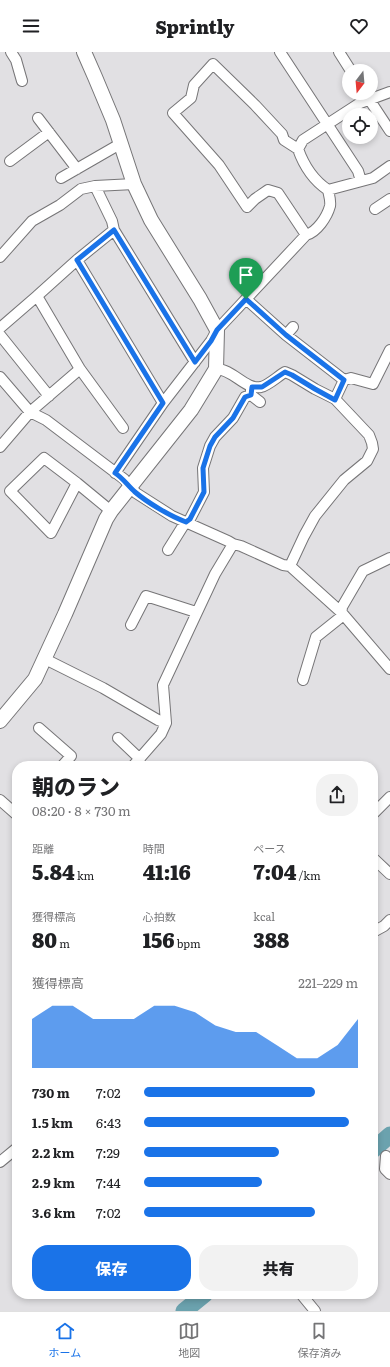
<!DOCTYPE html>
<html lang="ja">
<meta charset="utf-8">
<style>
:root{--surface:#fff;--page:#f2f2f2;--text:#202124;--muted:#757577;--line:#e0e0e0;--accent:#1a73e8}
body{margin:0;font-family:Literata,"Noto Sans JP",serif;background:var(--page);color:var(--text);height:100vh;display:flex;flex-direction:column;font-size:15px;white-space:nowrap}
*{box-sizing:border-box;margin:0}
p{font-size:13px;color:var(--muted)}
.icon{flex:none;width:22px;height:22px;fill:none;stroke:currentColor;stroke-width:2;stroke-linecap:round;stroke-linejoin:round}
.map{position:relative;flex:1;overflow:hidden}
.drawer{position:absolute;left:12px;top:709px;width:366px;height:538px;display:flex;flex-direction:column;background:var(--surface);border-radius:16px;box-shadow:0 2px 6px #0003}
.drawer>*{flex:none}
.needle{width:26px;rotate:196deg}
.controls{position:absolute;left:342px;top:12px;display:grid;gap:8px}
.controls a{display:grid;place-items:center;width:36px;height:36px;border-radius:50%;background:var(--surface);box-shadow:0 2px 6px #0003;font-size:20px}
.pin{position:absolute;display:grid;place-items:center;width:34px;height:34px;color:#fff;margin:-41px -17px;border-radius:50% 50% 50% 0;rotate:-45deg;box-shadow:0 0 4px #0007}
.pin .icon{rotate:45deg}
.round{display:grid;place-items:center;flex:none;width:42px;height:42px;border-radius:16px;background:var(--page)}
.summary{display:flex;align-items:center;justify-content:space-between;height:68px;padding:0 20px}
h1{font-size:22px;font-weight:800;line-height:30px}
.metrics{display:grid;grid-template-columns:repeat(3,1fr);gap:6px;height:68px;padding:4px 20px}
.metrics div{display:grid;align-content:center}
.metrics b{font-size:20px;font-weight:800}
.metrics small{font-size:11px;font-weight:400}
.metrics p{font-size:11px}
.chart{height:112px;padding:8px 20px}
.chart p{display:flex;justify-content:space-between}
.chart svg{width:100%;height:72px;margin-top:4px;fill:var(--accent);opacity:.7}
.primary-button{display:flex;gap:8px;margin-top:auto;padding:8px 20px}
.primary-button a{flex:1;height:46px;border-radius:16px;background:var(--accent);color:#fff;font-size:16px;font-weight:800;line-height:46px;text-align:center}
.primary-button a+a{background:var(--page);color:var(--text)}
ul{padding:0 20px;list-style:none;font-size:13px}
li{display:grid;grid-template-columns:64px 48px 1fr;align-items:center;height:30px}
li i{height:10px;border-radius:5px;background:var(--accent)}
header{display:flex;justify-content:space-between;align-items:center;height:52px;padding:0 20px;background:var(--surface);font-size:18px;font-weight:800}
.tab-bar{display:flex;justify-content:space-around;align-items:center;height:56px;border-top:1px solid var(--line);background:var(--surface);font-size:11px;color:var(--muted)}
.tab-bar a{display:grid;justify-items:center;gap:2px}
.tab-bar .selected{color:var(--accent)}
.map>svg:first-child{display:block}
</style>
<header><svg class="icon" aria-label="menu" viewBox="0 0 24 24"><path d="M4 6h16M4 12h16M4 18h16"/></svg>Sprintly<svg class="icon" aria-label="heart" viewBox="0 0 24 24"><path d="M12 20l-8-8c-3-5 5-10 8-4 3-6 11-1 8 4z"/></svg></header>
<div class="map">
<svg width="390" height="1259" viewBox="0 0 390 1259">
<rect width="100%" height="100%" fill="#e1e0e3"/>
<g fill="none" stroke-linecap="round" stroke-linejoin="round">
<path stroke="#6ba2ae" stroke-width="17" d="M373 1098 390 1083
M184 1259 205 1242"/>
<g stroke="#767577" stroke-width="12">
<path id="street" d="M11 0 16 8 22 29
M280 0 358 119 361 129
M339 0 351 19
M365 41 390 79
M38 66 77 117
M298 97 284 88 282 82 255 53 213 12 194 33 191 46 173 61 219 113 247 155 255 147 268 138 278 141 306 183
M10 109 49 80
M61 126 120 92
M95 134 112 169 114 178 195 310
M328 138 373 126 390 114
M375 157 390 147
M0 205 32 169 60 153 81 137 95 134 134 132
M77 208 114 178
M37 244 77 208 163 351 211 289 217 278 306 183C317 180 327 165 330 154 331 149 329 143 328 138 313 128 304 114 298 97L303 88 360 51 390 40
M246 247 286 283 344 328
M0 276 37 244 80 317
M0 283 49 344
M286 283 293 275
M216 317C233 317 245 338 261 335 269 333 278 324 285 320L292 323 315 337 335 347 369 383 372 391 373 397 367 409 344 428 315 464 304 484 290 514
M0 325 30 360 80 317 123 376
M251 337V343L260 350
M335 347 344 328 351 326 373 332 390 298
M0 395 30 360 46 368 124 427 136 441 172 464 228 489 233 492 241 494 283 513 290 514 342 561 390 617
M115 421 163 351
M77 431 51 481 10 439 44 406 77 431 111 459
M168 498 183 474 190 467 204 440 203 416 210 394 215 385 233 366 245 345 251 343
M131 573 146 544 196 560
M45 607 103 636 158 668 166 671
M303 628 316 585 341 565 342 555 363 519 390 506
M39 676 71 704 62 714
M118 686 140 707
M133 714 161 682 166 671 163 633 215 522 233 492
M0 748 17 763
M373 762 390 745
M373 806 390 822
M373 880 384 874 390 868
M386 1104 385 1117 390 1122
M0 1110 17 1096
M301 1242 315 1259"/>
</g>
<g stroke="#767577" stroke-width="16">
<path id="secondary" d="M0 669 35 627 65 562 106 467 111 459 191 358 216 317 217 278 200 247 151 168 134 132 113 68 95 25 84 0"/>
</g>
<use href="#street" stroke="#fff" stroke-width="10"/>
<use href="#secondary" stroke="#fff" stroke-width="14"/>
</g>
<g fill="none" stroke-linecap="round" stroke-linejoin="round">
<g stroke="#fff" stroke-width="8">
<path id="route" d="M114 178 195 310 211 289 217 278 246 247 286 283 344 328 335 348 315 337 292 323 285 320 262 335H252L251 343 245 345 233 366 215 385 210 394 203 416 204 440 190 467 186 470C170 464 148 451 135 440 128 434 123 426 115 421L163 351 77 208Z"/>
</g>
<use href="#route" stroke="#1a73e8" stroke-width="5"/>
</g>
</svg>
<div class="controls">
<a><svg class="needle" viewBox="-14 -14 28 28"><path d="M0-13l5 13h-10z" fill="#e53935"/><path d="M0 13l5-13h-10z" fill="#757577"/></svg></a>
<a><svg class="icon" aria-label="locate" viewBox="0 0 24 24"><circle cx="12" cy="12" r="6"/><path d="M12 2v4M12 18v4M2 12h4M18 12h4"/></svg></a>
</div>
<div class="pin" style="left:246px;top:247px;background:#1e9e55"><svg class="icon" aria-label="arrive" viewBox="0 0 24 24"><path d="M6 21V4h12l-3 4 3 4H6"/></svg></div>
<section class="drawer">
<div class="summary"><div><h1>朝のラン</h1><p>08:20 · 8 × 730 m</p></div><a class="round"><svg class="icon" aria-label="share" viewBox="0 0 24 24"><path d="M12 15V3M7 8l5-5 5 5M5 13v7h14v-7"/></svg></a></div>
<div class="metrics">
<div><p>距離</p><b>5.84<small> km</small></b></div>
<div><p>時間</p><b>41:16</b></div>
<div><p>ペース</p><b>7:04<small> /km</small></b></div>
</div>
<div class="metrics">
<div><p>獲得標高</p><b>80<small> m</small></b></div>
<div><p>心拍数</p><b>156<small> bpm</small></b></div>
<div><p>kcal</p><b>388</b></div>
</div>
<div class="chart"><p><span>獲得標高</span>221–229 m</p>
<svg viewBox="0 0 160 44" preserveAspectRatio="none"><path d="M0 44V14L10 6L20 6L30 14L40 14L50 14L60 6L70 6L80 10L90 18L100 22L110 22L120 30L130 38L140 38L150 30L160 14V44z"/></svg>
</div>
<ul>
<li><b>730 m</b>7:02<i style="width:80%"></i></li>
<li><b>1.5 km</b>6:43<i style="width:96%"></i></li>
<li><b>2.2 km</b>7:29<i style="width:63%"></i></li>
<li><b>2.9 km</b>7:44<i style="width:55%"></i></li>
<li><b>3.6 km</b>7:02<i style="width:80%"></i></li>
</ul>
<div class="primary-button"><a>保存</a><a>共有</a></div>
</section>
</div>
<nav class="tab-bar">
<a class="selected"><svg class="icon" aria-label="home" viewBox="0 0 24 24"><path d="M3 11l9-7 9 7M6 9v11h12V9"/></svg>ホーム</a>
<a><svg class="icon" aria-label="map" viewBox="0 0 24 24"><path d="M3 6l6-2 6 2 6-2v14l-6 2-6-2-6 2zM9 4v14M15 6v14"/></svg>地図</a>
<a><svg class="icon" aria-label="saved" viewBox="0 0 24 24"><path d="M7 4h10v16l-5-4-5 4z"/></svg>保存済み</a>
</nav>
